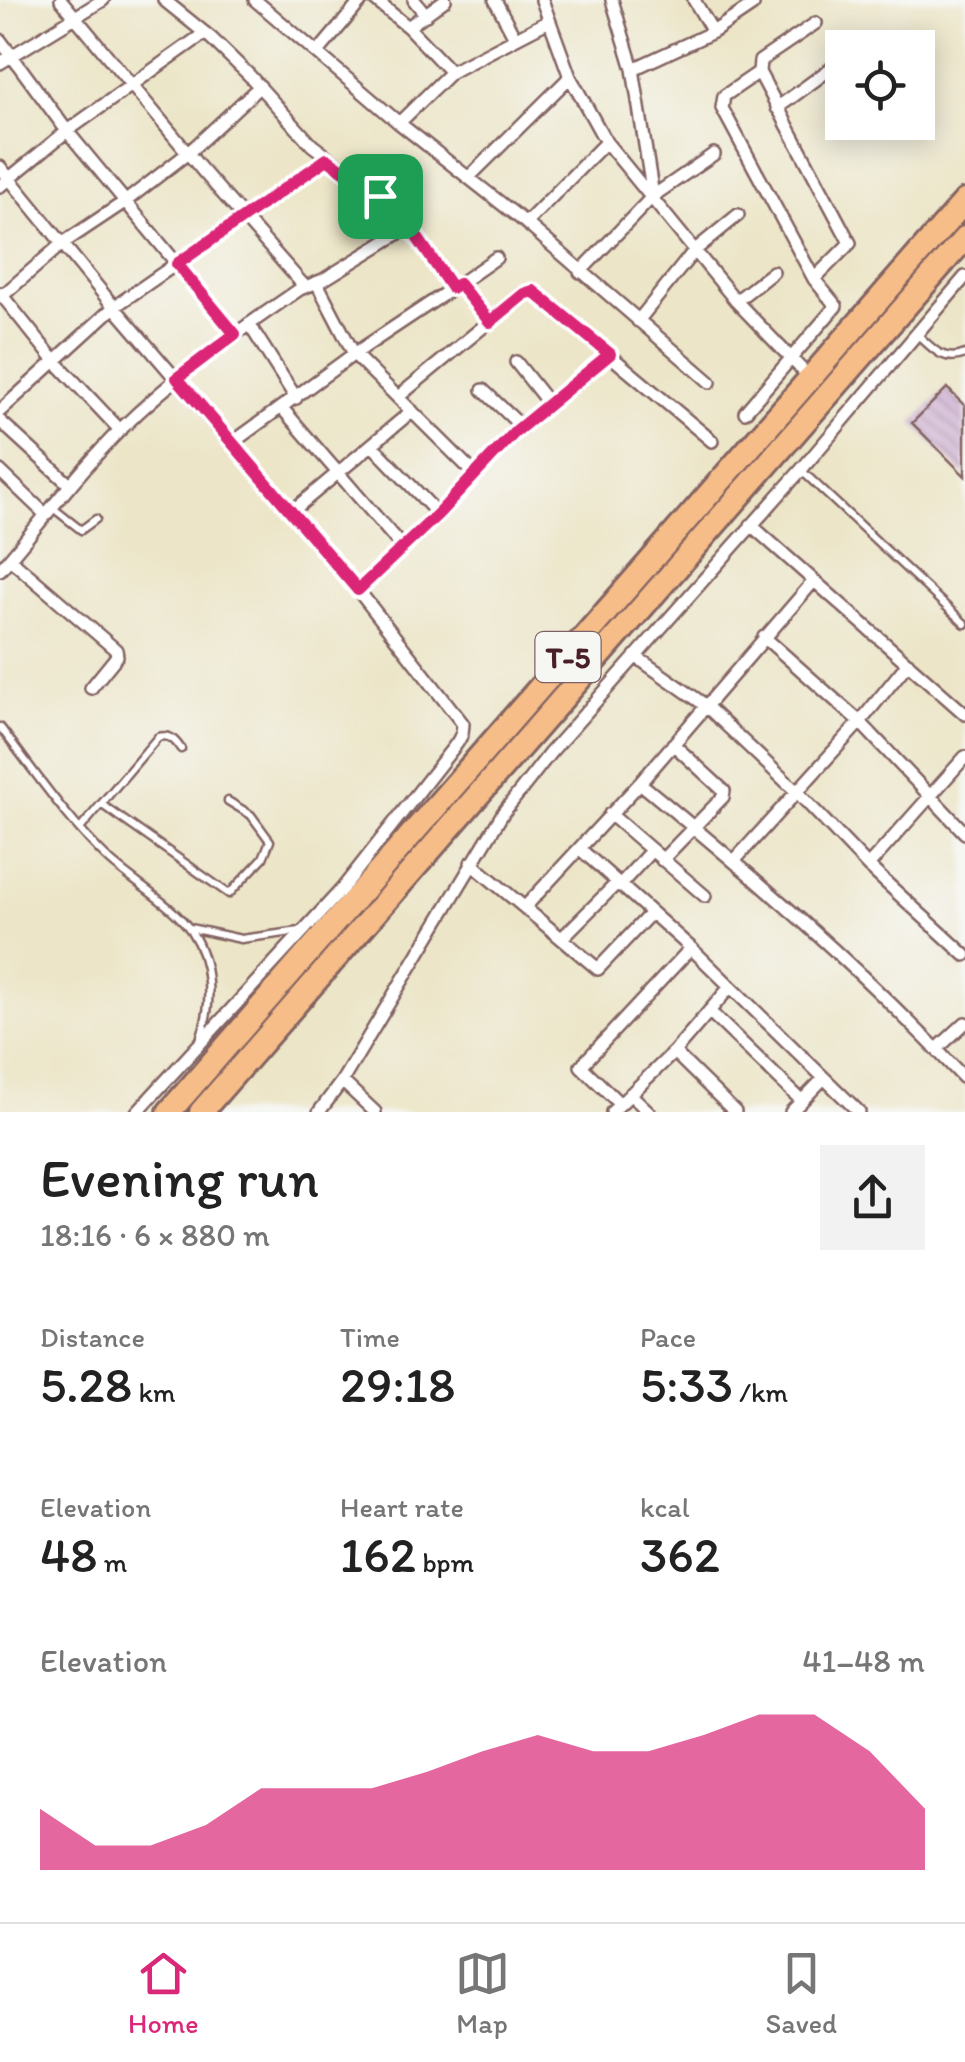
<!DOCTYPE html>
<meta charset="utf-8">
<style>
:root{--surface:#fff;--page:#f2f2f2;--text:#222;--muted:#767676;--line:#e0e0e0;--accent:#db2777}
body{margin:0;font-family:Itim,sans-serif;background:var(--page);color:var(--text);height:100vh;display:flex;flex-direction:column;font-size:38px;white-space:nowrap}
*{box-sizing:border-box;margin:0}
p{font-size:32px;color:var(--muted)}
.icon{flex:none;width:55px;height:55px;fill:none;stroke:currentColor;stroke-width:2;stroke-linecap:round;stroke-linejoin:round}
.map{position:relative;height:1112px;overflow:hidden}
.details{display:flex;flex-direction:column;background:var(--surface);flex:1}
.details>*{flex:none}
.controls{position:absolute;left:825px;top:30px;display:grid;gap:20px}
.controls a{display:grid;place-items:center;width:110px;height:110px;border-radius:0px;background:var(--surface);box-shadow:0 5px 25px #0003;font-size:50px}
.pin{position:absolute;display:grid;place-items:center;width:85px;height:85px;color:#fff;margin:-42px;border-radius:20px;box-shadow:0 5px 15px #0006}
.round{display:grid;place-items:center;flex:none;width:105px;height:105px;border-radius:0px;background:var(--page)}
.summary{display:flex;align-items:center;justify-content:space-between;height:170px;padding:0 40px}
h1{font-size:55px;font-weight:600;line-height:75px}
.stats{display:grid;grid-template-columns:repeat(3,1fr);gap:15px;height:170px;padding:10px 40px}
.stats div{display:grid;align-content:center}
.stats b{font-size:50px;font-weight:600}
.stats small{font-size:28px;font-weight:400}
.stats p{font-size:28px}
.chart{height:280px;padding:20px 40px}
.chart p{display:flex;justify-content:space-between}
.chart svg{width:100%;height:180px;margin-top:10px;fill:var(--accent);opacity:.7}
.dock{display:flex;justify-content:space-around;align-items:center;height:140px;border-top:2px solid var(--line);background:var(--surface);font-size:28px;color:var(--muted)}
.dock a{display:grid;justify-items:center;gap:5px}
.dock .active{color:var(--accent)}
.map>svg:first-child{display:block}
</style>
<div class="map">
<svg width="965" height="1112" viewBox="0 0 965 1112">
<defs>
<pattern id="building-back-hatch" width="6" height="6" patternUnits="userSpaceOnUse" patternTransform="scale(2.5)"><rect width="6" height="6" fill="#cdaed2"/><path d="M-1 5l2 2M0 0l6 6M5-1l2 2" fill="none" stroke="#a88dab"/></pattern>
</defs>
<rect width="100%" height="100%" fill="#f6f6f2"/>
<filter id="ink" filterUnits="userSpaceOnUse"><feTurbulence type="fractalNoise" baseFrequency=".01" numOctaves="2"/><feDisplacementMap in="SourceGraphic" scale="20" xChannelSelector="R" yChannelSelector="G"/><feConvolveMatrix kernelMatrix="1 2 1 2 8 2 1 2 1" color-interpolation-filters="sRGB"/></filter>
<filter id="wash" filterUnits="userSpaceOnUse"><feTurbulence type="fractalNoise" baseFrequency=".0048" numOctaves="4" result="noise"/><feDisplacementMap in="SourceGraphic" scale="40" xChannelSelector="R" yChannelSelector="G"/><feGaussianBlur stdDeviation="2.25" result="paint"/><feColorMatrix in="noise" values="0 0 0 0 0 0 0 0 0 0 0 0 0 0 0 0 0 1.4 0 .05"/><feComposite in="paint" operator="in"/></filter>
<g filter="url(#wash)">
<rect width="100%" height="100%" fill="#ece5c7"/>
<g id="blocks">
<path fill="url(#building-back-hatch)" d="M947 388 965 406V476L912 423Z"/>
</g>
</g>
<g filter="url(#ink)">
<use href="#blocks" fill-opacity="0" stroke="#836462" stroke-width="2.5"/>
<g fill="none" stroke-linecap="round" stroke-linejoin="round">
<g stroke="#836462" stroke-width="11">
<path id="lane" d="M918 335C933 349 944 363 965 354
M802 471 965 624
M53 508 81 530 96 519
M0 727C35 772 68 821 109 860 133 882 173 905 191 931 211 961 213 1003 201 1036
M101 804 229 894 263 858 270 841 251 815 228 801
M80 829 158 737C170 734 175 740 181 749
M190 928 241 939 300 931"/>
</g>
<g stroke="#836462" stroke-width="16">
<path id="street" d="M61 0 202 170 305 287
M164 0 211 38 249 75 312 145 379 196 409 227 452 288
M255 0 399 123 526 223 710 382
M375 0 408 27 451 72
M414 0 426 15
M495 0 514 36
M542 0 570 77 606 142 736 301 810 378
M694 0 713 32
M408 27 445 0
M0 40 67 131 235 334
M319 51 362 0
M0 63 103 0
M633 69 713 32 753 5
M759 72 850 243 814 279
M777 108 837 64
M399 123 451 72 549 21
M0 167 114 307 358 590 463 724 462 734 457 743 342 889 137 1112
M469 177 570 77
M0 186 67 131 205 33
M653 196 714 154
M526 223 606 142
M580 272 653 196 633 69 612 0
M317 283 354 354 476 475
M459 284 496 258
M0 293 54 360 120 430
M2 296 63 243 126 201 188 153 260 86
M736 301 773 272
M638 321 694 251 738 215
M249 324 296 398
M516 362 550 405
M483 390 522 427
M398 397 523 294 533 291 712 441
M282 408 403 548
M0 411 114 307 327 159
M745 412 836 306 814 279 722 108 724 96 759 72 760 61 816 23
M0 421 70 485
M232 443 354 354 459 284 490 322
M372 445 438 514
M0 471 46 515
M291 512 412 411
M751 525 965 714
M10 559 116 650 117 656 91 688
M0 570C40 524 76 474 119 431 174 376 237 332 300 289L323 280 409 227
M358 590 438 514 515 432 610 355
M764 637 860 722 965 833
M635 656 705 705 797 792 868 866 965 955
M640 783C757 879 861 969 965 1079
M610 814 705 896
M580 849 691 948 859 1112
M662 860 723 797 724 791 673 744
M735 860 860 722 908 663
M471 863 598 969 651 913
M868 866 965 757
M619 886 650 852
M526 906 640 783 813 582
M563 937 616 884
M709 1011 802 1101
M937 1049 965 1023
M674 1052 735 1112
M342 1081 375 1112
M630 1094 649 1112
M620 1104 581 1066 691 948
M319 1112 342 1081 503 813 550 753 801 470 965 277
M612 1112 674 1052 730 987
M791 1112 823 1079"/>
</g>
<g stroke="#836462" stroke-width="28">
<path id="highway" d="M169 1112 965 201
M201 1112 965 238"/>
</g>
<use href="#lane" stroke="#fff" stroke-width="6"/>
<use href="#street" stroke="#fff" stroke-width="11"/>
<use href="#highway" stroke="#f7bd88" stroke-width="22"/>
</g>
</g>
<g fill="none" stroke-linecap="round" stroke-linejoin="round" filter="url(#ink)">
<g stroke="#fff" stroke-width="20">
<path id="route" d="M327 159 380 196 410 227 452 288 459 284 490 322 524 294 533 291 610 354 515 432 438 514 358 590 177 378 235 334 177 264Z"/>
</g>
<use href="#route" stroke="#db2777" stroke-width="12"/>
</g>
<g text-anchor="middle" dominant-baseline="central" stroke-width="10" stroke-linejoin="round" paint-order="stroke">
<rect fill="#f6f6f2" stroke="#7e6067" stroke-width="2.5" x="535.5" y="632" width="65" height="50" rx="8"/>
<g font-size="30" font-weight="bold" fill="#4a1f2b">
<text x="568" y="657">T-5</text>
</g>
</g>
</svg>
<div class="controls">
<a><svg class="icon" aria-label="locate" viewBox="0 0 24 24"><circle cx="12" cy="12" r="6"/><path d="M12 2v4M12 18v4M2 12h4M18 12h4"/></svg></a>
</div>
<div class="pin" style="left:380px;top:196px;background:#1e9e55"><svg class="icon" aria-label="arrive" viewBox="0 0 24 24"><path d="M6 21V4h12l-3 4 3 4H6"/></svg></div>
</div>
<section class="details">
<div class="summary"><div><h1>Evening run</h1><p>18:16 · 6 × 880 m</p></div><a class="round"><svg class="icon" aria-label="share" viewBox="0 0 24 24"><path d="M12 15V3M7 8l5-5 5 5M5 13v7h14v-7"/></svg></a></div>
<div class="stats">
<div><p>Distance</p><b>5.28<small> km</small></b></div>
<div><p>Time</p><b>29:18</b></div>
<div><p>Pace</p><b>5:33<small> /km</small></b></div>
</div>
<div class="stats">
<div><p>Elevation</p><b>48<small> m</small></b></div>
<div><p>Heart rate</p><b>162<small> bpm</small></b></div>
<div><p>kcal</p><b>362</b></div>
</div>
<div class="chart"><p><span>Elevation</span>41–48 m</p>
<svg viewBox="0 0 160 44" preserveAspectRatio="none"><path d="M0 44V29L10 38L20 38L30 33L40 24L50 24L60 24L70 20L80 15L90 11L100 15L110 15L120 11L130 6L140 6L150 15L160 29V44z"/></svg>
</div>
</section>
<nav class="dock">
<a class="active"><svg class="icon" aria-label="home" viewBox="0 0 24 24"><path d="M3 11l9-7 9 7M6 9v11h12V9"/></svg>Home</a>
<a><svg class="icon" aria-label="map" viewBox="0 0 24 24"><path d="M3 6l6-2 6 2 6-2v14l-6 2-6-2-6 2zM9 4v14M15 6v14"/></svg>Map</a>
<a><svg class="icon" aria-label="saved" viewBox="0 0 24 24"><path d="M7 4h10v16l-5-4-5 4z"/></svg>Saved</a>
</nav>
